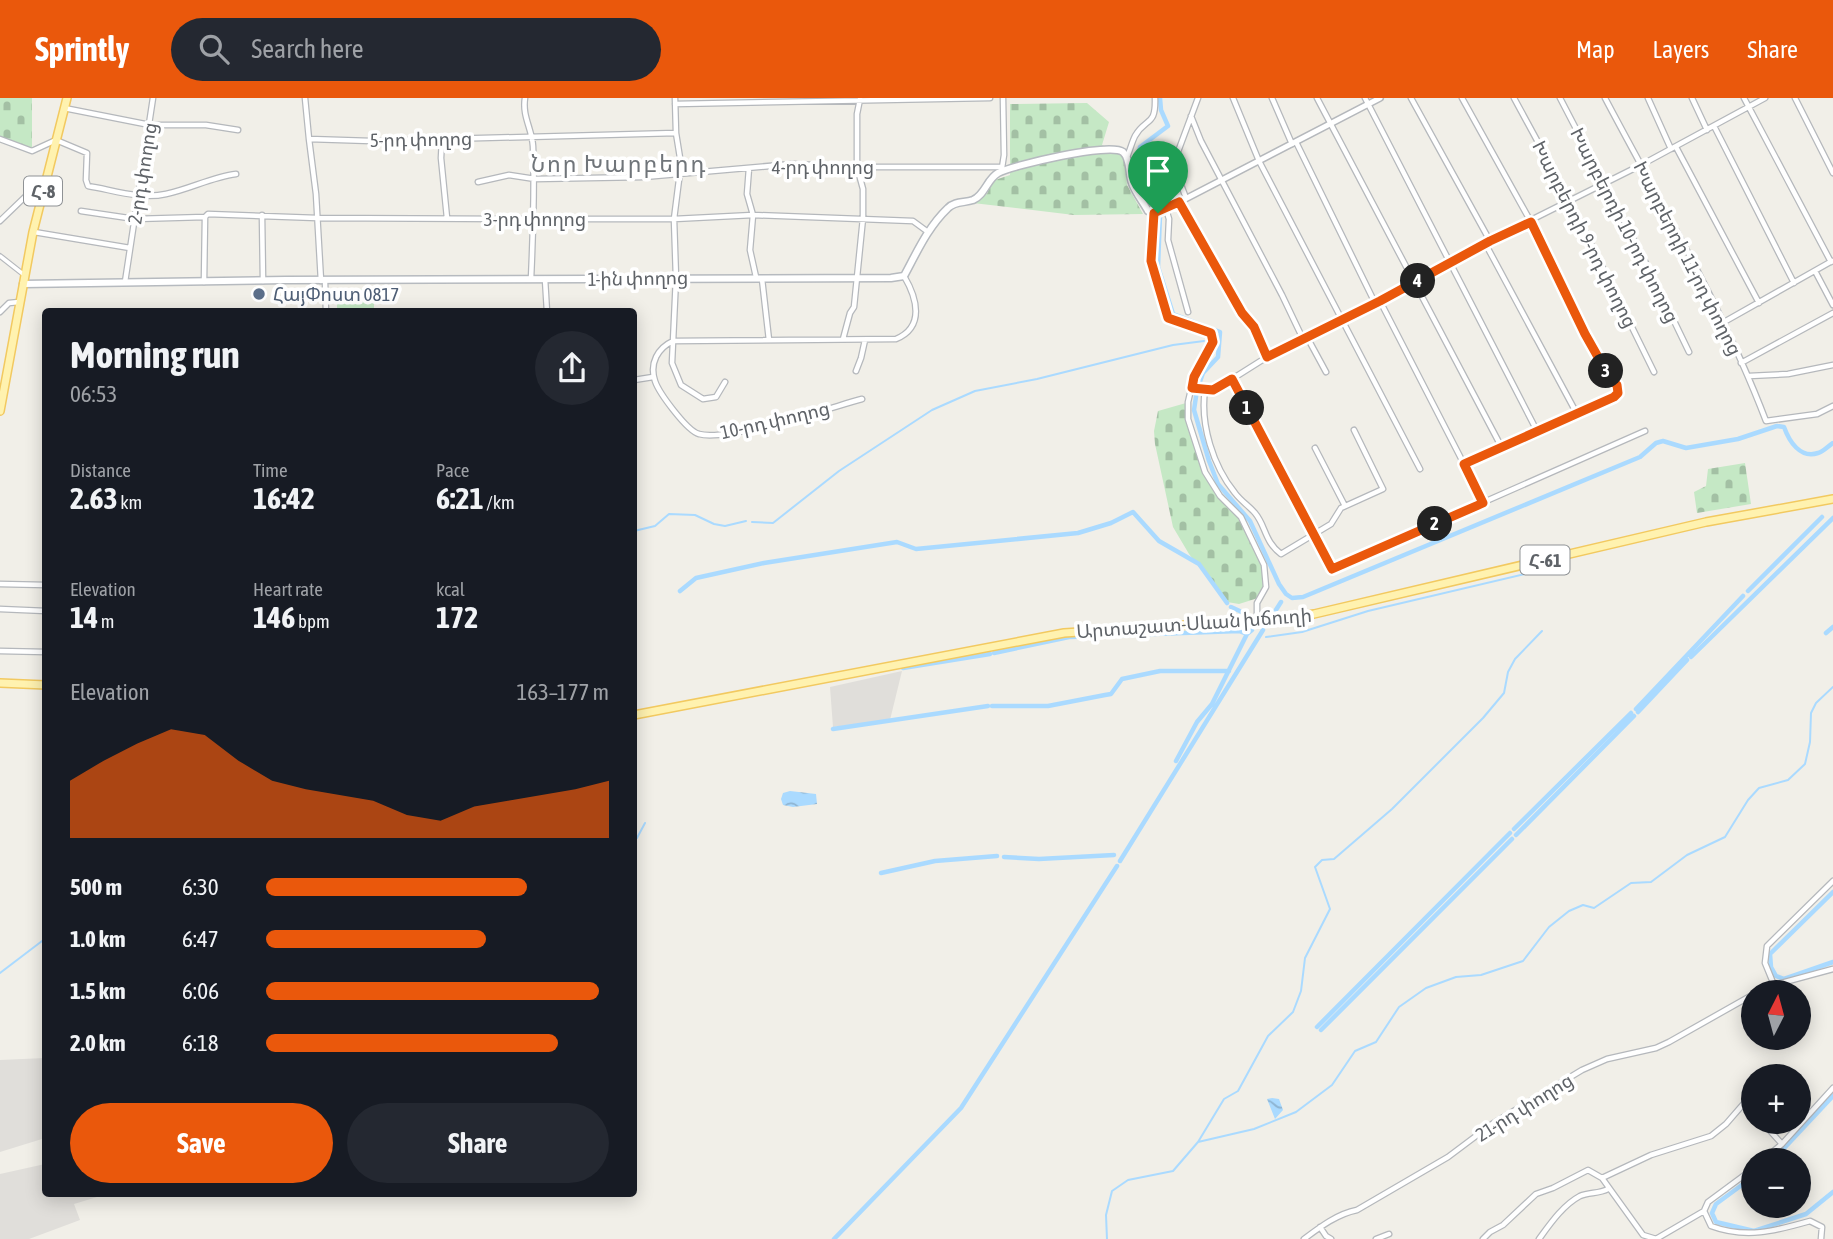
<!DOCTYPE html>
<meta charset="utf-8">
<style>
:root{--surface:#171b24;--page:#242831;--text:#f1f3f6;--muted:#9ea1a6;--accent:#ea580c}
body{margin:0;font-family:"Asap Condensed","Noto Sans Armenian",sans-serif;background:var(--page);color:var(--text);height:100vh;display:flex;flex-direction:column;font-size:26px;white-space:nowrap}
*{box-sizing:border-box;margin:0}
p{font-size:23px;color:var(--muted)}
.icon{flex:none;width:38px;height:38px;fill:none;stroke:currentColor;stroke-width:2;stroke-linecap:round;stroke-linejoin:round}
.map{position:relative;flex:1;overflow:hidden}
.details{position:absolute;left:42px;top:210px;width:595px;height:889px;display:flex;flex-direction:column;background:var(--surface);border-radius:7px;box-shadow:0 4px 18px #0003}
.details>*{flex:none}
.needle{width:46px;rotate:6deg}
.buttons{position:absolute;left:1741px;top:882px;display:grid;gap:14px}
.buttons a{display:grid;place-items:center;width:70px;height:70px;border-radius:50%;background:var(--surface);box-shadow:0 4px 18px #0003;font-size:35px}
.pin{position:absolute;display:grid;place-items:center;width:60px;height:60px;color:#fff;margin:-72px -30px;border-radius:50% 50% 50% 0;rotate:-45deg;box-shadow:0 0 7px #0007}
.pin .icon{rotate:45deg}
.km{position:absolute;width:35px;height:35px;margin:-18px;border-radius:50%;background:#222;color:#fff;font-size:19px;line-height:35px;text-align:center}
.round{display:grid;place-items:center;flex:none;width:74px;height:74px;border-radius:37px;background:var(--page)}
.head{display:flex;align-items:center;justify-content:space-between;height:119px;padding:0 28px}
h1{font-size:38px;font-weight:700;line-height:52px}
.figures{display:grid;grid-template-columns:repeat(3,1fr);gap:10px;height:119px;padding:7px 28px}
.figures div{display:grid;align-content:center}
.figures b{font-size:30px;font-weight:700}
.figures small{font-size:19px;font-weight:400}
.figures p{font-size:19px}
.chart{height:196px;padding:14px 28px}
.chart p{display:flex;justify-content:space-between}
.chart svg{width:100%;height:126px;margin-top:7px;fill:var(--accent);opacity:.7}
.button{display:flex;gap:14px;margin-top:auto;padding:14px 28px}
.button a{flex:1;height:80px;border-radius:42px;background:var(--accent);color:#fff;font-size:28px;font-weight:700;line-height:80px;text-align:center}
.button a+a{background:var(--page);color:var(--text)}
ul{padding:0 28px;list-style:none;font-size:23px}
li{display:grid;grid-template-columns:112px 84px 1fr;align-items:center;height:52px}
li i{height:18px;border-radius:9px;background:var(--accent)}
header{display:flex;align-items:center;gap:42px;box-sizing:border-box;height:98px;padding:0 35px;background:var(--accent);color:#fff}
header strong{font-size:33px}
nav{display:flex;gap:38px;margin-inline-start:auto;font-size:24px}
.search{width:490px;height:63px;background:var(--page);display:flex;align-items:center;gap:18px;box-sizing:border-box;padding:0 24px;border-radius:38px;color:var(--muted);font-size:26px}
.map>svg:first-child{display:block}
</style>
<header>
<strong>Sprintly</strong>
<div class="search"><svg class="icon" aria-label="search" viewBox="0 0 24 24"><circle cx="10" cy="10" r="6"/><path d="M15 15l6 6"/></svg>Search here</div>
<nav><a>Map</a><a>Layers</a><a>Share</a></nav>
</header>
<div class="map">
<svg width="1833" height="1141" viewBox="0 0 1833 1141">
<defs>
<pattern id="cemetery-stones" width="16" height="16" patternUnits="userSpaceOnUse" patternTransform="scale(1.75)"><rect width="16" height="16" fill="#c5e8c5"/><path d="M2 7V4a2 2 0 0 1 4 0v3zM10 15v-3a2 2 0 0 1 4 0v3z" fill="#a3c0a4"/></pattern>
<pattern id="water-waves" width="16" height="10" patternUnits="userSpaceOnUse" patternTransform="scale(1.75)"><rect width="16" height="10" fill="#aadaff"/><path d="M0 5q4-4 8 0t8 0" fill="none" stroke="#8eb4d2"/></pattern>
</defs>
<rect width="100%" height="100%" fill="#f1efe8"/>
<path fill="#e0deda" d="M902 573 890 622 833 629 830 589Z
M45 960V1034L42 1041 0 1054V962Z
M45 1066 46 1096H107L74 1106 80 1122 29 1141H0V1076Z"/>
<path fill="#c5e8c5" d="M337 191H374V213H337Z"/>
<path fill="url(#cemetery-stones)" d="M0 0H32V51L0 40Z
M1087 5 1109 24 1102 47 1124 55 1127 87 1143 116 1074 117 973 105 987 96 992 83 1010 77V6Z
M1186 305 1202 367 1218 398 1241 418 1259 458 1266 486 1258 500 1239 506 1227 504 1189 456 1173 429 1155 346 1154 333 1158 313Z
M1745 365 1751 406 1697 415 1694 394 1706 388 1708 371Z"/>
<path fill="url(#water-waves)" d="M790 693 816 696 817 706 793 709 783 707 781 701 783 695Z
M1272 1000 1279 1001 1283 1012 1275 1021 1267 1001Z"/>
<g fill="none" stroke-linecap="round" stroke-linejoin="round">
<path stroke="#aadaff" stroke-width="2" d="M752 424 773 425 839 373 932 312 975 293 1037 281 1173 247 1204 243
M634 433 655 428 669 416 695 417 714 426 725 428 746 423
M1266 539 1302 534 1368 513 1542 472
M634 740H637L645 725
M0 875 46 840
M1198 1044 1254 1031 1296 1014 1332 987 1355 953 1376 944 1399 909 1426 890 1456 879 1481 877 1523 863 1549 829 1569 813 1583 807 1594 810 1631 785 1651 784 1687 757 1725 739 1748 702 1759 690 1788 682 1805 666 1810 644 1811 615 1816 605 1833 589
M1107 1141 1106 1117 1112 1093 1128 1082 1173 1073 1198 1044 1224 1001 1238 993 1268 938 1293 914 1301 893 1305 860 1330 811 1315 769 1322 762 1334 761 1392 711 1483 620 1504 595 1508 574 1515 561 1542 533"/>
<path stroke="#aadaff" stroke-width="4.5" d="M1160 0 1161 12 1168 28 1140 49 1137 64 1138 81 1157 106 1160 117 1158 169 1173 216 1220 234 1218 259 1203 275 1197 292 1194 312 1209 363 1218 386 1250 423 1279 486 1286 496 1292 500 1303 499 1640 359 1656 345 1663 343 1686 350 1738 341 1777 328 1784 329C1789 343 1800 361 1818 355 1823 354 1828 348 1833 345
M680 493 696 480 764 465 897 444 916 451 1078 435 1111 425 1133 414 1159 443 1199 466 1227 505
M1748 493 1822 419
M1231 509 1244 515
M1274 515 1281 504
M1826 535 1833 529
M994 555 1069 539 1239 533 1247 536
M1691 559 1833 420
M903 570 990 556
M992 608H1048L1105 597 1111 596 1122 581 1160 573H1229
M1636 611 1743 498
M1638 614 1687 562
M833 631 988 608
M1176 663 1197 624 1212 606 1247 536 1252 532
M1514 731 1631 615
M1516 737 1634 618
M1004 759 1039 761 1114 757
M1120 763 1263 532
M881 775 935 763 997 758
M1833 794 1770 856 1771 869 1776 878 1784 881 1833 864
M1317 929 1510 735
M1321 932 1512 741
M1773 1062 1833 998
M1754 1078 1716 1106 1712 1115 1716 1124 1754 1133 1806 1116 1833 1094
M834 1141 961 1010 1117 768"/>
<g stroke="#b5b8bc" stroke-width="6">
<path id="pedestrian" d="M0 158 23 176"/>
</g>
<g stroke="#b5b8bc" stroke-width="7">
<path id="minor" d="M305 0 309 41
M525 0C522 18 532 31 533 48 535 93 533 136 531 181
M675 0 676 35 681 66 674 121 676 180 672 265 681 287 703 301 716 299 725 284
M1233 0 1259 63 1420 371
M1272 0 1292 46
M1317 0 1502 350
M1365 0 1537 333
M1411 0 1490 143
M1462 0 1531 124 1585 236 1611 282 1617 287 1618 295 1614 299 1464 366
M1514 0 1570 103 1654 274
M1560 0 1648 169 1689 254
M1605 0C1661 106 1723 210 1766 323L1817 316 1833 308
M1648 0 1671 51
M1692 0 1707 32
M1744 0 1831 164
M1795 0 1833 75
M675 6 990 0
M64 10 150 27H206L238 32
M1191 18 1201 43 1282 197 1303 241
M1714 28 1794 185
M0 41 32 53 56 42 87 55 86 82 88 88C113 92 141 102 166 96 190 91 212 79 236 76
M442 41 441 60 447 120
M1296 44 1375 205
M1676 49 1759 205
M1127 59C1130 52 1132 44 1135 38 1146 19 1156 29 1155 0
M749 70 747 96 753 117 750 152 756 179
M1002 70 1004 57 1003 0
M478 84 509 77 535 81 644 79 792 66 857 69H1002
M1186 100 1175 71 1176 59 1198 0
M1179 104 1243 215 1254 229 1267 258
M1166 111 1169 121 1168 142 1188 214
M81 113 135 121 205 119 208 116 317 120 533 121H674L753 117 913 123 928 134
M1154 115 1151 163 1168 220 1211 235 1213 244 1194 279 1188 304V321L1205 374 1220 398 1241 419 1264 467 1266 489 1257 505V523
M262 117 263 183
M0 123 28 96 43 92
M34 134 130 150
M1485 145 1577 316
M1815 173 1833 207
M545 181 547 214
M762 181 769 242
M321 183 316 96 309 41 371 43 676 35
M325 183 326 214
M125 184 153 0
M204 184 205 119
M1380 203 1484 405
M0 214 9 205 19 204
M1724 224 1832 163
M1307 239 1326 274
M843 241 850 215 854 209 863 120V91L857 69V16L860 1
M1741 265 1833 215
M856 273 861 260 865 242
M1749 278 1788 276 1833 267
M1232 281 1332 471 1645 333
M634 282 653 279
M1192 290 1213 292 1221 288 1267 259 1380 203 1485 145 1641 67 1765 0
M1205 292C1200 326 1213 368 1235 395 1241 403 1249 408 1255 415 1266 428 1264 443 1281 456L1331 426 1341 410 1383 391 1354 332
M862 301C829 310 727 344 699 336 687 333 659 295 655 283 649 265 658 250 673 243L896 241C925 229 917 200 904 178
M1315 350 1345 408
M0 486 46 487
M0 511 46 513
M0 553 46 554
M1774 887 1765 865 1767 848 1833 783
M1757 894 1774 887 1833 871
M1746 1003 1754 1014
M1762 1024 1782 1046
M1763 1062 1782 1046 1833 990
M1602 1080 1651 1057 1711 1038 1726 1026 1746 1003 1754 1001
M1704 1113 1711 1128C1746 1141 1775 1133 1810 1123L1822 1129 1821 1141
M1704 1113 1708 1104 1754 1070
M1320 1129 1326 1138 1331 1141
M1304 1141C1320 1129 1337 1116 1357 1112L1448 1059 1492 1026 1582 972 1607 961 1656 950 1669 944 1754 896
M1376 1141 1389 1136
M1483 1141 1490 1134 1503 1127 1536 1096 1553 1090 1588 1072 1602 1080 1643 1137 1656 1141
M1539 1141C1550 1126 1563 1107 1580 1098 1589 1094 1599 1096 1608 1091
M1656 1141 1704 1113"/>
</g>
<g stroke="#b5b8bc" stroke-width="8">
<path id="tertiary" d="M1162 113 1380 0"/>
</g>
<g stroke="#b6babf" stroke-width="9">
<path id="secondary" d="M23 186 286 182 891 180 904 178C917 154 928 129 948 110 955 103 964 105 973 102 985 97 987 81 998 75 1014 67 1110 44 1123 54 1131 61 1128 75 1132 85 1135 94 1143 104 1148 113L1157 116 1162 113"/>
</g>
<g stroke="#f2c960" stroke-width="10">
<path id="primary" d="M0 313 33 134 67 0
M0 585 46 587
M634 617 1064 535 1279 521 1314 516 1706 424 1833 401"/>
</g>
<use href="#pedestrian" stroke="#fff" stroke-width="3.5"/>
<use href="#minor" stroke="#fff" stroke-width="4.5"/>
<use href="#tertiary" stroke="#fff" stroke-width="5"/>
<use href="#secondary" stroke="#fff" stroke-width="6"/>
<use href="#primary" stroke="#fff2af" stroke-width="7"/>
</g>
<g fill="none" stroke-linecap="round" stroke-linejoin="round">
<g stroke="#fff" stroke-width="14">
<path id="route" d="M1179 104 1242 215 1254 229 1267 259 1380 203 1490 143 1531 124 1585 236 1611 282 1617 287 1618 295 1614 299 1464 366 1483 405 1332 471 1232 281 1213 292 1192 290 1194 279 1213 244 1211 235 1168 220 1151 163 1154 115Z"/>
</g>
<use href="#route" stroke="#ea580c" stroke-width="9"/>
</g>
<circle fill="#5c6f8a" stroke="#fff" stroke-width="2.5" cx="259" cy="196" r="7"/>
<g text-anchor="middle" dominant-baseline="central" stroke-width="7" stroke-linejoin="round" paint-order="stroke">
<g fill="#fff" stroke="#8f9295" stroke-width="2">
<rect x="24" y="78.5" width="38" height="29" rx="5"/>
<rect x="1520.5" y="447.5" width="49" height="29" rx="5"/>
</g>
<g font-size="18" font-weight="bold" fill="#5f6368">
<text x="43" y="93">Հ-8</text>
<text x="1545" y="462">Հ-61</text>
</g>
<g font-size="19" fill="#5f6368" stroke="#fff">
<text transform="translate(421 41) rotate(-1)">5-րդ փողոց</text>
<text x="823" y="69">4-րդ փողոց</text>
<text transform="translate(142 75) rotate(-81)">2-րդ փողոց</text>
<text x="535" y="121">3-րդ փողոց</text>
<text transform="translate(1625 127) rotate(63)">Խարբերդի 10-րդ փողոց</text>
<text transform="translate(1585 136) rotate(63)">Խարբերդի 9-րդ փողոց</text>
<text transform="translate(1688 160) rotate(63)">Խարբերդի 11-րդ փողոց</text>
<text transform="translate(638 180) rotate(-1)">1-ին փողոց</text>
<text transform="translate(775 322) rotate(-13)">10-րդ փողոց</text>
<text transform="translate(1194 525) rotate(-4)">Արտաշատ-Սևան խճուղի</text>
<text transform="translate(1524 1009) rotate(-32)">21-րդ փողոց</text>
</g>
<g font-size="19" fill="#4e5e75" stroke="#fff" text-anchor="start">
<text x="273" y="196">ՀայՓոստ 0817</text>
</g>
<g font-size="23" letter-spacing="2" fill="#70757a" stroke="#fff">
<text x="619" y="66">Նոր Խարբերդ</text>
</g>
</g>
</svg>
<div class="buttons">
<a><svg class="needle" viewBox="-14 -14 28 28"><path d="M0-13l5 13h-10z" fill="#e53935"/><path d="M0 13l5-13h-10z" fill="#9ea1a6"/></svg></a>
<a>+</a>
<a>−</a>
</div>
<div class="pin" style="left:1158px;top:115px;background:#1e9e55"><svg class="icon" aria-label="arrive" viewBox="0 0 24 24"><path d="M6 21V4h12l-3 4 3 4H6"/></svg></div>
<b class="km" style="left:1247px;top:310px">1</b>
<b class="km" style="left:1435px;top:426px">2</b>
<b class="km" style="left:1606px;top:273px">3</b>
<b class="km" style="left:1418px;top:183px">4</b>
<section class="details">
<div class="head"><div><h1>Morning run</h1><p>06:53</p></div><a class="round"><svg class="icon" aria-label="share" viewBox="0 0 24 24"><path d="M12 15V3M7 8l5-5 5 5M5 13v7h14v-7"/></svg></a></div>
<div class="figures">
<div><p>Distance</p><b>2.63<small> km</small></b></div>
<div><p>Time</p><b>16:42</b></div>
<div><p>Pace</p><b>6:21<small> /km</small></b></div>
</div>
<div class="figures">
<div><p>Elevation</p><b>14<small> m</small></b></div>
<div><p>Heart rate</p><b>146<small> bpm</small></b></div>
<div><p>kcal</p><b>172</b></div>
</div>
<div class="chart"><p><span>Elevation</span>163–177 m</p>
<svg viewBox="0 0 160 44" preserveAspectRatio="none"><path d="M0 44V24L10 17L20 11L30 6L40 8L50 17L60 24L70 27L80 29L90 31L100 36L110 38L120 33L130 31L140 29L150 27L160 24V44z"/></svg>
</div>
<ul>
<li><b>500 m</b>6:30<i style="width:76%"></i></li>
<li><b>1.0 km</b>6:47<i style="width:64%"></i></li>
<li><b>1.5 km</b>6:06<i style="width:97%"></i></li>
<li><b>2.0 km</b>6:18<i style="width:85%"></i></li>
</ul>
<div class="button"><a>Save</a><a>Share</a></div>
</section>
</div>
